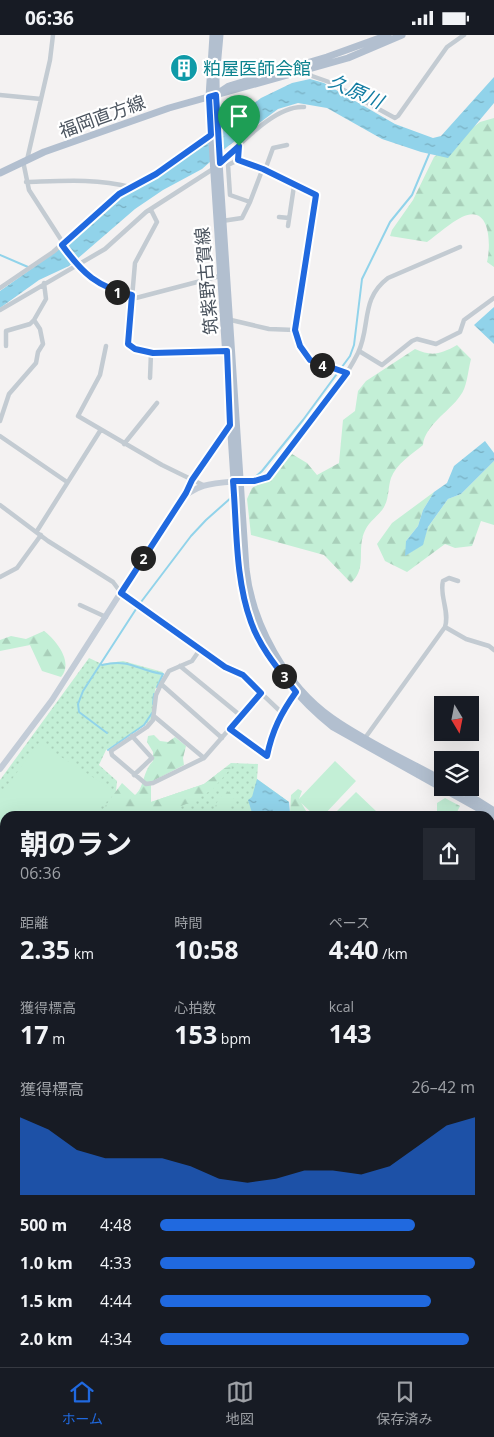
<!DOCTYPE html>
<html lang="ja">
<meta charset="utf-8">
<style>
:root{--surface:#171b24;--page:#242831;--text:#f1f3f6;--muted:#9ea1a6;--line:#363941;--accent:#2069df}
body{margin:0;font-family:"Open Sans","Noto Sans JP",sans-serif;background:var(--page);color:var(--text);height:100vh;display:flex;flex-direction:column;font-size:19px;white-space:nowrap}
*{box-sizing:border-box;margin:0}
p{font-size:16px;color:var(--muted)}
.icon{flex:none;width:28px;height:28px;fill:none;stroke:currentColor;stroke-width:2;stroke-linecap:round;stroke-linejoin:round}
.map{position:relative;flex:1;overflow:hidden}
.drawer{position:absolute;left:0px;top:776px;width:495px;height:556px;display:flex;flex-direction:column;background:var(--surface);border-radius:15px 15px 0 0;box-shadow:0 5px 20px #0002}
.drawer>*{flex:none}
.needle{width:32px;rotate:170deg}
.fabs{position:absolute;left:434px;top:661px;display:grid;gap:10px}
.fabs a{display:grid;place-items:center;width:45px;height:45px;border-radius:0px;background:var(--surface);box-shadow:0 5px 20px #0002;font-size:25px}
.pin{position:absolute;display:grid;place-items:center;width:42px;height:42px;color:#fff;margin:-51px -21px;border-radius:50% 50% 50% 0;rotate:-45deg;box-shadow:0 0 5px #0007}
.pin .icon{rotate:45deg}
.km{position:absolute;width:25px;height:25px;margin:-12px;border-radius:50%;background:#222;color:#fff;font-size:14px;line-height:25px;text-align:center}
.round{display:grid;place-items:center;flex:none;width:52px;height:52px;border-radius:0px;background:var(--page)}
.summary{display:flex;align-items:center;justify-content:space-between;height:85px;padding:0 20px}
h1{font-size:28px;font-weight:700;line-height:38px}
.stats{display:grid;grid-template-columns:repeat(3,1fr);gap:8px;height:85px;padding:5px 20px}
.stats div{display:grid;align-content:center}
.stats b{font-size:25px;font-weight:700}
.stats small{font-size:14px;font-weight:400}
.stats p{font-size:14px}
.chart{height:140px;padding:10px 20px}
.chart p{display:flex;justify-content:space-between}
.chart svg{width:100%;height:90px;margin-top:5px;fill:var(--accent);opacity:.7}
ul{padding:0 20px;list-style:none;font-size:16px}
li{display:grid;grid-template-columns:80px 60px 1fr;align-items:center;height:38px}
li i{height:12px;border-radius:6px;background:var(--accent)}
.status{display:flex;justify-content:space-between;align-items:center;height:35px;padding:0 25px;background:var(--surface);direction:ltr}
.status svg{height:14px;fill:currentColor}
.menu{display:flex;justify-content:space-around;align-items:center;height:70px;border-top:1px solid var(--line);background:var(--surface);font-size:14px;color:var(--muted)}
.menu a{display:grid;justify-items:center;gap:2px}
.menu .on{color:var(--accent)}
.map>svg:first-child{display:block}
</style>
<div class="status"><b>06:36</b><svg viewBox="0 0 49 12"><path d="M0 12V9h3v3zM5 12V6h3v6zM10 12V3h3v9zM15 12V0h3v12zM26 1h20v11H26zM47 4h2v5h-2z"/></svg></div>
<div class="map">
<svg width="494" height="1332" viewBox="0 0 494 1332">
<defs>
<pattern id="grass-dots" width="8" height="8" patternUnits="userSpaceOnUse" patternTransform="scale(1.25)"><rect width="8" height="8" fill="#c3efd6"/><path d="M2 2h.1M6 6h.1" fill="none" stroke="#a9cfba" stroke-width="1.8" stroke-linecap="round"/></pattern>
<pattern id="forest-firs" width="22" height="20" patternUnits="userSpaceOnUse" patternTransform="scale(1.25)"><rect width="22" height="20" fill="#c3efd6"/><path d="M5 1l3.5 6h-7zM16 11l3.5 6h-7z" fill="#a9cfba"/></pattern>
<pattern id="water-ripples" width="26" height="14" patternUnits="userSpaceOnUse" patternTransform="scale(1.25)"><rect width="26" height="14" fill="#91d3ea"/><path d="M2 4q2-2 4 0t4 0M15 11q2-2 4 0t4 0" fill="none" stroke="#78aec1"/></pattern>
</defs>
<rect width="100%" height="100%" fill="#f4f2f2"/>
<path fill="url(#grass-dots)" d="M89 623 102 629 123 626 163 637 155 655 154 681 145 690 106 715 99 730 117 746 116 757 99 781H5V943L0 942V745Z
M231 728 258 729 257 744 289 767 287 781H128L151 767 204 749Z
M490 794 494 799V1178L490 1182Z
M0 1050 5 1068V1328H45L44 1332H0Z"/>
<path fill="url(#forest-firs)" d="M494 83V232L487 227C491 211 491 168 462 182 450 188 438 199 427 207L390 201 392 195 413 165 434 122 480 87Z
M457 310 471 324C468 335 467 353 460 361 449 377 425 390 423 410 412 419 396 429 391 443 388 452 389 462 385 470 379 483 366 485 362 505 359 521 365 535 351 548L324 520 251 500 247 464 252 453 268 444 292 419 307 428 317 440 339 428 343 385 355 376 358 356 366 346 415 314C432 322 441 319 457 310Z
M494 426V490L481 486 472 511 455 513 445 509 407 537 385 526 377 509 392 488 434 457 423 475 418 491 406 506V520L422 510 428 492 448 464 461 459Z
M44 596C56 605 74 627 61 642L42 636 30 610 0 616V605L11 601 26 604Z
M154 700 160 706 168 707 175 702 186 711 183 723 184 730 151 747V767L204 749 225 733 232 732 212 755 191 767 157 781H98L122 748 135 760C145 752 142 737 153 726V717L147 707 148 701Z
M298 754 302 756 299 764 309 781H287L290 777 291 760Z
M230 756 235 760 227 781H211L219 763Z
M445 763 460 771 455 781H429L437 777V768Z
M64 1328H380V1332H64Z"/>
<path fill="#c3efd6" d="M39 708 113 755 93 781H5V820L0 817V760Z
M335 726 356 746 323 781H315L298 765Z
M356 757 377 777 373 781H332Z"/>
<path fill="url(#water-ripples)" d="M494 42V68L448 123 421 117 382 104 327 73 298 68 278 74 227 112 202 134 163 155 135 174 69 231 39 245 0 273V256L68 208 125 159 162 139 261 63 292 48 310 44 324 48 395 89 433 103 441 101Z
M494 272V309L474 290Z
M485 406 494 418V426L461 459 448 464 428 492 423 510 405 521 406 506 418 491 423 475 434 457 447 448 454 431Z
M257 744 289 767 290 777 287 781H253L248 765 252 762Z
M0 1269H5V1328H19L15 1332H0Z"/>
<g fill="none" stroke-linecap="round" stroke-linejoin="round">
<path stroke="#91d3ea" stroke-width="2" d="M0 220 28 232
M252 445 262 436 303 385 350 321 354 310 362 244 390 187 412 160 430 117
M102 630C131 623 138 636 163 639L157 652
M153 669 154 659
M107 698 79 677 78 669 83 656 138 571 191 501 206 485 233 461
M108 715 144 690 152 678"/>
<path stroke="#c3cbd2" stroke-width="4.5" d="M305 36 312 41 329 47 395 83 398 81 447 12 464 0
M0 60 41 64
M27 125 50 25 53 0
M23 126 29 155 78 231 98 249 132 260
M220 128C241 109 275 70 304 72
M265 135 273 113 287 110
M26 147C60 146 96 143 130 152
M250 167 263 133
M151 175 157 187 135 228 128 309 135 315 153 318 227 316
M279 182 289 183
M222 186 242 183 250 167 230 160 228 130 238 125 263 133 315 160 295 295 300 311 310 325 347 338
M288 191 294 151
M0 253 53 217 119 159 156 139 211 100
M132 264 220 241
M0 275 105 214 146 177 213 134
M231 285 269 294 295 295
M6 311V296L30 289 34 285
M106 311 100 340 78 381 162 430 203 450
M359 316 382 330 412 306 417 304 436 309 460 297 464 285 494 263
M150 343 151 318
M0 386 9 359 36 328 38 317 43 309 40 294 34 285 46 264 44 248
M0 401 67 447
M124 409 157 368
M240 446H254L268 442C296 401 336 362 358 318 371 291 360 264 388 243L460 212
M186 458 192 445 230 390
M0 470 48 506 113 547 125 563 225 632 243 641 282 678
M37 496 100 396
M0 542 17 533 41 500
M80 570 106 582
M445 592 466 604 489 611 494 615
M201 613 192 626 169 636 161 649 222 703
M180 631 241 681
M161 649 156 660 153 685 147 692 111 716 112 720 146 749 153 748 204 723 261 658
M155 682 204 723
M230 694 267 721C272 696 281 678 296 657
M132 701 152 723 134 740
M365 703 445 592C450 576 439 561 443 546L449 543 458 546
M0 947 5 948
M490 1231 494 1225
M470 1328 473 1332
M448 1332 454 1328"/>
<path stroke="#c3ccd7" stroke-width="6" d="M0 734 52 665 178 468C195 448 214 448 239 446
M0 1034 5 1051
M52 1332V1328"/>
<path stroke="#b2bfcf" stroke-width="7" d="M213 0 209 62 240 537C249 601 283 652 333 692L483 776 494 784
M220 0 216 44 217 97 246 534C252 589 286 651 332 683 366 707 406 725 442 745
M220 57 229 51 327 22 388 0
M0 138 44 117 169 73 348 23 402 0
M456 752 494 776"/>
</g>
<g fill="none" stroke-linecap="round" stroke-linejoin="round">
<g stroke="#fff" stroke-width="10">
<path id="route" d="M216 60 220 128 239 111 238 125 263 134 316 160 295 295 300 311 310 325 347 338 268 442 254 446H233C237 493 235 543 251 587 260 613 279 635 296 657 281 678 272 696 267 721L230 694 261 658 243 640 225 632 121 558 186 458 192 445 230 390 227 316 153 318 135 314 128 309 132 260C97 252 83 239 62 210L119 159 156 139 211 100 209 62Z"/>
</g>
<use href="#route" stroke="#2069df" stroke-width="6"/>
</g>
<defs>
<g id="building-disc" transform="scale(1.4375)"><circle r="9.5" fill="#0f9aa8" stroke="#fff"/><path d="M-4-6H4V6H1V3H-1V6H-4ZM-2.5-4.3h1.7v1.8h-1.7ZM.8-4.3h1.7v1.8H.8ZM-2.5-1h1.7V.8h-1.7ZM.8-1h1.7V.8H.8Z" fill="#fff"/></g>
</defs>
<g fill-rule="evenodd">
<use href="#building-disc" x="184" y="33"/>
</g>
<g text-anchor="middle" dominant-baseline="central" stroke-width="4.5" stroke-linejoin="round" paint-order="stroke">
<g font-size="18" fill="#0d838f" stroke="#fff" text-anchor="start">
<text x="203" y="33">粕屋医師会館</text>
</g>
<g font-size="18" fill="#4a535e" stroke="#fff">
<text transform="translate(102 81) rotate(-20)">福岡直方線</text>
<text transform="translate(206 246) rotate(-95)">筑紫野古賀線</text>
</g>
<g font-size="19" font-style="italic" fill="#117ca2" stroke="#fff">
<text transform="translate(356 56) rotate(24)">久原川</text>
</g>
</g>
</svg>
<div class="fabs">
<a><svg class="needle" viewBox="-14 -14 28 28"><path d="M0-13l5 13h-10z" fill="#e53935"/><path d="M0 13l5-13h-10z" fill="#9ea1a6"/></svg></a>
<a><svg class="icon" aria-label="layers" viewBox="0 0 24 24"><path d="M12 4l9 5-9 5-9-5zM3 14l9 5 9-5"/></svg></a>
</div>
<div class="pin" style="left:239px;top:111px;background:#1e9e55"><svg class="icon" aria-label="arrive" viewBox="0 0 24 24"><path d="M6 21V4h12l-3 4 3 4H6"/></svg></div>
<b class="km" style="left:117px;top:257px">1</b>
<b class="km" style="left:143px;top:523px">2</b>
<b class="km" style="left:284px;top:641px">3</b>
<b class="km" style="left:322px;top:330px">4</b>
<section class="drawer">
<div class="summary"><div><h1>朝のラン</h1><p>06:36</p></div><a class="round"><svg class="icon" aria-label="share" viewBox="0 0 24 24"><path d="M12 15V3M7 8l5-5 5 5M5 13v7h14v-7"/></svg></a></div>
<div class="stats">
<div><p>距離</p><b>2.35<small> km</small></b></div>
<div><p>時間</p><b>10:58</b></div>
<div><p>ペース</p><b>4:40<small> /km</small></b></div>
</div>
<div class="stats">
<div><p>獲得標高</p><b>17<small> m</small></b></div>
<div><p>心拍数</p><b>153<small> bpm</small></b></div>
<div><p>kcal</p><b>143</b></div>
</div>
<div class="chart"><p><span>獲得標高</span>26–42 m</p>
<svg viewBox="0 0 160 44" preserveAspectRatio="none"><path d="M0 44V6L10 12L20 22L30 26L40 26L50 26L60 30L70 36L80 38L90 36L100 32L110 32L120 34L130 30L140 20L150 10L160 6V44z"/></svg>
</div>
<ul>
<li><b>500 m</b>4:48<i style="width:81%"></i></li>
<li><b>1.0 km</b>4:33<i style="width:100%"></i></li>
<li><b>1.5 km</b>4:44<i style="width:86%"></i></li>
<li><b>2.0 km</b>4:34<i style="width:98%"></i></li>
</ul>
</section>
</div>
<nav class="menu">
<a class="on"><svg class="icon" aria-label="home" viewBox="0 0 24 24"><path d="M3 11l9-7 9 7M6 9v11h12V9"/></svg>ホーム</a>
<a><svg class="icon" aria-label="map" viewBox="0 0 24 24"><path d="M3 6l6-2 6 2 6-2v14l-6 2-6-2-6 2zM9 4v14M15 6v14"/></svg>地図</a>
<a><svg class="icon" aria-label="saved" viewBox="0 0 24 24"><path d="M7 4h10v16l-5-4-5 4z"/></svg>保存済み</a>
</nav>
